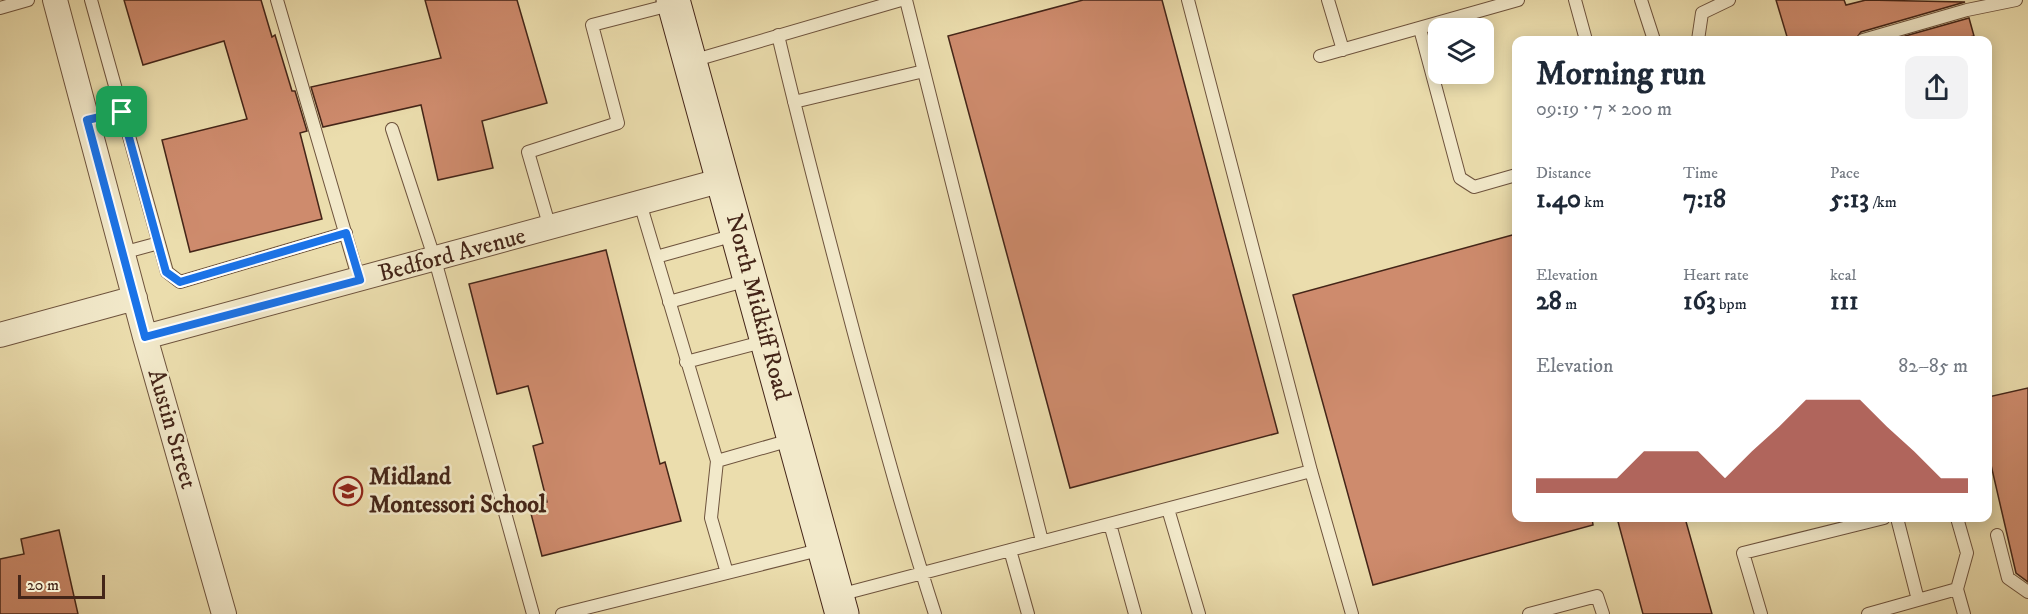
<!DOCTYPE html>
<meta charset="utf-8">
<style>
:root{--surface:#fff;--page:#f2f2f3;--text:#1f2937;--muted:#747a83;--accent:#8f2418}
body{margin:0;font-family:"IM FELL DW Pica",serif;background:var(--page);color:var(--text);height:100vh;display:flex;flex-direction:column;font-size:22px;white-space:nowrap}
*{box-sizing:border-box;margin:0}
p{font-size:20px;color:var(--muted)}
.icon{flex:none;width:33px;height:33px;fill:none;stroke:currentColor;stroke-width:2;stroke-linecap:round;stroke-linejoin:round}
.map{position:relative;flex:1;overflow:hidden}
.details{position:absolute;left:1512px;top:36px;width:480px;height:486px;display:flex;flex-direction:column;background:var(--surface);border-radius:12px;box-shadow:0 3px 15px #0003}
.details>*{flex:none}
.buttons{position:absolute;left:1428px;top:18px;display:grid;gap:12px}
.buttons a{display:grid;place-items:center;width:66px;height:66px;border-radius:12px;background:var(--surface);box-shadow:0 3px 15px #0003;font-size:30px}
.scale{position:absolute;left:18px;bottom:15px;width:87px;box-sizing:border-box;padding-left:6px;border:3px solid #442518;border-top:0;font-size:16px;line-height:21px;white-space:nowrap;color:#442518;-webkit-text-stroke:4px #f2e9ca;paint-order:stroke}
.pin{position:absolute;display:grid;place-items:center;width:51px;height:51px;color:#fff;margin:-26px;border-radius:12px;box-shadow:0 3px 9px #0006}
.round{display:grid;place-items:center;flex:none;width:63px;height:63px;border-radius:12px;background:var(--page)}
.head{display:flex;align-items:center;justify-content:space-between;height:102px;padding:0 24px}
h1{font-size:33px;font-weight:700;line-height:45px}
.stats{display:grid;grid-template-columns:repeat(3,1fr);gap:9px;height:102px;padding:6px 24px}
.stats div{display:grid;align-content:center}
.stats b{font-size:26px;font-weight:700}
.stats small{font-size:16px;font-weight:400}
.stats p{font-size:16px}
.chart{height:168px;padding:12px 24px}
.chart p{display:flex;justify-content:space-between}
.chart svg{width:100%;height:108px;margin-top:6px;fill:var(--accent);opacity:.7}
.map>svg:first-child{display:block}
</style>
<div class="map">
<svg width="2028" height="614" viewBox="0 0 2028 614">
<rect width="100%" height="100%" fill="#ebddad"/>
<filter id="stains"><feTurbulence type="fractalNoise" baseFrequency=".00333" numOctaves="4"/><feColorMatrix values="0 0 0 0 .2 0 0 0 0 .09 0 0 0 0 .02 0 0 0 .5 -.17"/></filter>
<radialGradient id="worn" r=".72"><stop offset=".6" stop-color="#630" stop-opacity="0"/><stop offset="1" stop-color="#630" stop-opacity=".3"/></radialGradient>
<path fill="#ce8b6d" stroke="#442518" stroke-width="1.5" d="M124 0H261L272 37 275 35 292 91H295L307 131 300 133 322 219 190 252 162 140 247 119 224 41 143 65Z
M425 0H517L547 103 482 121 493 168 438 180 421 105 323 127 311 87 441 58Z
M1083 0H1162L1278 433 1070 488 948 36Z
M1776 0H1844L1846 5 1866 0 1965 2 1861 32 1855 40H1788Z
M1969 18 1974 36 1957 40H1891Z
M1516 234V518H1592L1593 525 1373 585 1293 295Z
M606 250 660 464 665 462 681 521 542 556 529 506 547 502 533 446 543 443 528 386 497 394 469 284Z
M2028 388V582L2016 573 1988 452V397Z
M1617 518H1685L1712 614H1643Z
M59 530 78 614H0V559L24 554 21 539Z"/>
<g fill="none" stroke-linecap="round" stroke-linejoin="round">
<g stroke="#6e533d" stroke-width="14">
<path id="service" d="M91 0 167 272 180 282 346 233
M277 0 359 280
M906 0 1042 541
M1188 0 1311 471 1352 614
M1328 0 1343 50
M1575 0 1586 40
M1641 0 1654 40
M0 8 28 0
M1420 29 1460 178 1474 187 1516 175
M778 35C803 142 831 247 859 352 883 440 907 528 935 614
M1698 40 1702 13 1729 0
M1863 40 1967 10 2016 0
M1320 56 1518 0
M692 61 901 0
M794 102 924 71
M87 120 122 112
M392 129 435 260 533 614
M640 203 717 461 711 518 727 573
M550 228 528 152 618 123 592 25 674 4
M122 253 159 243
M656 257 735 235
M669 302 748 280
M686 362 766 341
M717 461 794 439
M1168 509 1199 614
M1897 518 1918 600
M1957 518 1967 553 1957 589 1964 614
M1110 524 1135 614
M1997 535 2008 578 2028 592
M1010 550 1028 614
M839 595 1311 471
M562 614 823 549
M1529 614 1597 596 1603 614
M1761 614 1743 553 1884 518
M1868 614 1957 589"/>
</g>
<g stroke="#6e533d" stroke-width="26">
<path id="minor" d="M55 0 145 337 224 614
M0 335 135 298
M145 337 723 180"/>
</g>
<g stroke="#442518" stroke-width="35">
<path id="secondary" d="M673 0 842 614"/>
</g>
<use href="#service" stroke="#f2e9ca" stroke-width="12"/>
<use href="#minor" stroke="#f2e9ca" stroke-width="24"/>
<use href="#secondary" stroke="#f2e9ca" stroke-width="33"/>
</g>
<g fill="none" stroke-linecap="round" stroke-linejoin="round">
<g stroke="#fff" stroke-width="12">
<path id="route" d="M122 112 166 272 180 282 346 233 360 280 145 337 87 120Z"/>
</g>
<use href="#route" stroke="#1a73e8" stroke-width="8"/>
</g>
<defs>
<g id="school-ring" transform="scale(1.5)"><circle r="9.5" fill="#f2e9ca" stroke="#8f2418" stroke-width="1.5"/><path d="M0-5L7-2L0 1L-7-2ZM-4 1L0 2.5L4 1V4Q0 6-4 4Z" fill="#8f2418"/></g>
</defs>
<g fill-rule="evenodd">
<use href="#school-ring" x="348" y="491"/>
</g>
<g text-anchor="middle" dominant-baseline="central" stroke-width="5" stroke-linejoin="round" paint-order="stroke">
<g font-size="24" fill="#442518" stroke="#f2e9ca">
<text transform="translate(452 255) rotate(-15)">Bedford Avenue</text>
<text transform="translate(758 307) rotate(75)">North Midkiff Road</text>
<text transform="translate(172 429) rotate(74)">Austin Street</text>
</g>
<g font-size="24" font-weight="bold" fill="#442518" stroke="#f2e9ca" text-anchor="start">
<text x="369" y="477">Midland<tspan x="369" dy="28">Montessori School</tspan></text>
</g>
</g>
<rect width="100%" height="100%" filter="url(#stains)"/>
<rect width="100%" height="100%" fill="url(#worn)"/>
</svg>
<div class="buttons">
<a><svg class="icon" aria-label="layers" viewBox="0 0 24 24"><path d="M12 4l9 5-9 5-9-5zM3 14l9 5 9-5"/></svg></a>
</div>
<div class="scale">20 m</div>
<div class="pin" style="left:122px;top:112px;background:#1e9e55"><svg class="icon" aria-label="arrive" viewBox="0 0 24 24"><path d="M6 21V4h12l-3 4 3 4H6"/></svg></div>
<section class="details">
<div class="head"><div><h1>Morning run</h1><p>09:19 · 7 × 200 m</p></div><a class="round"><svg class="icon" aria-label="share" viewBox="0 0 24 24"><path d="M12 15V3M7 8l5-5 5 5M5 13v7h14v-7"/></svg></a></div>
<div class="stats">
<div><p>Distance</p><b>1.40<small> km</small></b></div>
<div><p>Time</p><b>7:18</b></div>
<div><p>Pace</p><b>5:13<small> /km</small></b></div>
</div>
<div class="stats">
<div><p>Elevation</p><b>28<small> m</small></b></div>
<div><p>Heart rate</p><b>163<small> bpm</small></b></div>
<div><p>kcal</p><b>111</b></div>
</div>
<div class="chart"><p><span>Elevation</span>82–85 m</p>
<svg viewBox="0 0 160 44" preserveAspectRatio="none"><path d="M0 44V38L10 38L20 38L30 38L40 27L50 27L60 27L70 38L80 27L90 17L100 6L110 6L120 6L130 17L140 27L150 38L160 38V44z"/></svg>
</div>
</section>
</div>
